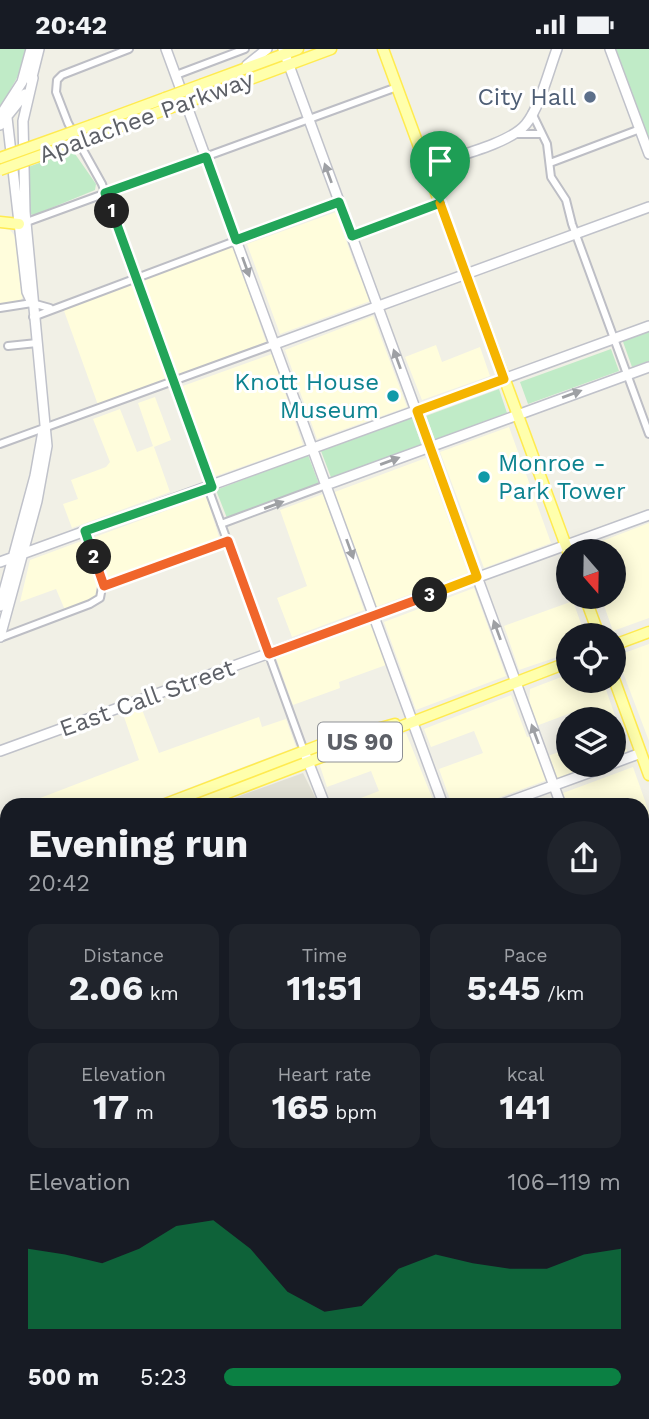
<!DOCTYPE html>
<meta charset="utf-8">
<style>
:root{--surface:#171b24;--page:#20242c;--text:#f1f3f6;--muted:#9ea1a6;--accent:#0b8043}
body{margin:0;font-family:"Work Sans",sans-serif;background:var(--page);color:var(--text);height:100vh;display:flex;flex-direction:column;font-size:26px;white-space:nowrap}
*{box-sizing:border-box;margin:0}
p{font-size:23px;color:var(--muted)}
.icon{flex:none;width:38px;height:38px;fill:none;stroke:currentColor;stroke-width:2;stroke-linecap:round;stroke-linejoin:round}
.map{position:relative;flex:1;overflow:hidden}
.drawer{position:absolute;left:0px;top:749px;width:649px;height:621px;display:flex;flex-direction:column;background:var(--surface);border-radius:21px 21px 0 0;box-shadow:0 4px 18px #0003}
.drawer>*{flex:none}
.needle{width:46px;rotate:160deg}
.tools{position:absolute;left:556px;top:490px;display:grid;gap:14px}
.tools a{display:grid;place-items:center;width:70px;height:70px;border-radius:50%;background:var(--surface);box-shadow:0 4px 18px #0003;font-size:35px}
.pin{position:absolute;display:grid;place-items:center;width:60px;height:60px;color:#fff;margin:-72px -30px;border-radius:50% 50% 50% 0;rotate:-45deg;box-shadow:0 0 7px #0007}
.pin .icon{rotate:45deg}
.km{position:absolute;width:35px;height:35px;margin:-18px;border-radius:50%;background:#222;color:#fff;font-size:19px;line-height:35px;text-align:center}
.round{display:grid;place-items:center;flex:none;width:74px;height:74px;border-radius:37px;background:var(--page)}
.summary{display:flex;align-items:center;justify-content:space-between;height:119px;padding:0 28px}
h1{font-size:38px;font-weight:700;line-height:52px}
.metrics{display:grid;grid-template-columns:repeat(3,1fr);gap:10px;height:119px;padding:7px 28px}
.metrics div{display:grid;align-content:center;border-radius:14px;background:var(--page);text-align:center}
.metrics b{font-size:35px;font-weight:700}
.metrics small{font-size:19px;font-weight:400}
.metrics p{font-size:19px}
.chart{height:196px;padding:14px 28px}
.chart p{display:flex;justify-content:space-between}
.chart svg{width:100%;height:126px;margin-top:7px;fill:var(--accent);opacity:.7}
ul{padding:0 28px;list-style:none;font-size:23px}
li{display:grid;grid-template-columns:112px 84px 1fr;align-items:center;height:52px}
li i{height:18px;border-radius:9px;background:var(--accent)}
.status{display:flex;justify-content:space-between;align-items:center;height:49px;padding:0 35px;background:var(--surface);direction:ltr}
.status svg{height:19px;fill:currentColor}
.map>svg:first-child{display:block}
</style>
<div class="status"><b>20:42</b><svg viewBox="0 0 49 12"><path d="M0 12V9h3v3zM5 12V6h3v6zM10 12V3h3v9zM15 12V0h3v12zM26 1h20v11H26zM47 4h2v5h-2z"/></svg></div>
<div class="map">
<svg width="649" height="1370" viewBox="0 0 649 1370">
<rect width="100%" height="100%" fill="#f1f0e6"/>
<path fill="#fffddc" d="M336 163 356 219 373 251 280 285 247 195Z
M0 179 10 181 15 187 23 247 21 251 0 255Z
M233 197 266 293 177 326 141 231Z
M132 234 136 237 170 329 98 356 63 259Z
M373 267 407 358 317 390 285 301Z
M436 296 442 313 480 298 490 327 422 351 405 308Z
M272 305 303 396 213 428 180 338Z
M155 348 171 391 154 398 170 443 72 479 63 455 78 450 71 431 106 418 110 413 93 370 120 360 137 403 153 397 138 354Z
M509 378 551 494 484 519 440 403Z
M426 409 468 524 376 558 332 444Z
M323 445 364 561 292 588 277 549 307 537 280 461Z
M206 447 220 491 110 531 107 529 92 489Z
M649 474V569L613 582 601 548H614V502H585L584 499Z
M84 491 100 534 96 548 65 561 56 540 20 553 30 511Z
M474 539 506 627 416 661 384 573Z
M573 552 585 586H569V604L519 621 504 577Z
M370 571 386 616 339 633 340 639 293 656 275 606Z
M649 595V692L619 613 624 604Z
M569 625V632H603L628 704 614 709V670H579L576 662 536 677 529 656 530 640Z
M511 646 527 688 531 687 547 731 479 756H452L439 720 483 704 474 682 431 698 424 680Z
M141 658 159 704 259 668 262 678 286 670 296 698 144 756H22L139 711 123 665Z
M406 684 435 756H355L353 752 379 742 371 722 327 738 320 717 322 713Z
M569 699V716H596L556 730 548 707Z
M633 718 649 763V813L642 816V756H567L563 744Z
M649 830V931L642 934V832Z
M649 1064V1170L642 1172V1067Z
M642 1313H649V1370H622V1363H642Z"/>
<path fill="#e1e0d4" d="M303 724 319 756H215Z
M7 833V1079L0 1081V836Z"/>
<path fill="#c0ebc7" d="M0 0H27L23 18 0 59Z
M616 0H649V92Z
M73 102 96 135 95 141 34 166 29 165 28 118Z
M649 281V312L632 318 622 290Z
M611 300 619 322 528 355 520 333Z
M499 340 507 364 435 391 426 367Z
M412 368 422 397 332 431 321 402Z
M308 406 319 435 227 469 216 441Z
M0 875H7V970L0 972Z"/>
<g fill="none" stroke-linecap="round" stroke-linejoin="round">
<g stroke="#bdbec5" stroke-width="10">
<path id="street" d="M129 0 62 26 57 31 56 43 68 74 102 135 212 438
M176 26 245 0
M532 64 547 95 551 128 566 151 572 175 649 385
M515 85H541
M550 114 640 80
M24 174 397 38
M351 186 440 154
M0 259 32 254 50 259
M33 268 339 153
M8 297 37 294
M0 395 275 295
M208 439 304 702
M221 475 326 436
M104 537 228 492
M0 589 90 555 100 549 103 533 85 483
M642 823 649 820
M642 941 649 939
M642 1059 649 1056
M0 1175 7 1173
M0 1180 7 1200
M642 1219 649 1216
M0 1285 7 1282
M642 1308H649
M168 1363 171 1370
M210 1363 222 1368 242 1363
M288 1363 290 1370
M439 1363 442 1370"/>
</g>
<g stroke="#c0c2ca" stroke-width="12">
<path id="secondary" d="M166 0 443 756
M283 0 561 756
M610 0 649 105
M247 16 267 0
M31 32 39 0
M6 60 27 243 32 254
M0 67 22 33 31 0
M0 76 25 45
M427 117C452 108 510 95 526 75 540 58 549 21 557 0
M275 295 649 158
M326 436 649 318
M0 513 649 277
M0 557 35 427 43 382
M0 588 37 452 47 397 25 163 23 72 33 29
M0 702 649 466
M304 702 325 756
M614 714 641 704
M500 756 610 716
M642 980 649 998
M618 1363V1370
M139 1370 141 1363"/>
</g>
<g stroke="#ffeb50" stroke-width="13">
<path id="primary" d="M383 0 569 505
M203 35 298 0
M207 46 331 0
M92 76 165 49
M97 86 169 59
M0 173 19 175
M585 548 599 586
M614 596 649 583
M614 630 649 726
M163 756 323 695 395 675
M196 756 569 613
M0 815 7 813
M0 828 7 825"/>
</g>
<use href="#street" stroke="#fff" stroke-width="6"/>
<use href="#secondary" stroke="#fff" stroke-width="9"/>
<use href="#primary" stroke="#ffffac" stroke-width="10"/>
<g stroke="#ffeb50" stroke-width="13" stroke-linecap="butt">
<path id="primary-bridge" d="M165 49 203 35
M169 59 207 46
M0 109 92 76
M0 121 97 86"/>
</g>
<use href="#primary-bridge" stroke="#ffffac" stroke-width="10"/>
</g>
<defs><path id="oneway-solid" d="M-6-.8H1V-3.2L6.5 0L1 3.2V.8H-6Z" transform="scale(1.75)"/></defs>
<g fill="#9ea0a4">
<use href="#oneway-solid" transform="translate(328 124) rotate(-110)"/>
<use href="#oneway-solid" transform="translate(246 218) rotate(70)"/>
<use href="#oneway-solid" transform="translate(397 310) rotate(-110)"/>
<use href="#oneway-solid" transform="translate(572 345) rotate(-20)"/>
<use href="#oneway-solid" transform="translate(390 412) rotate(-20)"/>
<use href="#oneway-solid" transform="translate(274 456) rotate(-20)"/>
<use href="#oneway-solid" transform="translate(350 500) rotate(70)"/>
<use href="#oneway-solid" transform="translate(497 581) rotate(-110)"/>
<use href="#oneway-solid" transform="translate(535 685) rotate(-110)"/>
</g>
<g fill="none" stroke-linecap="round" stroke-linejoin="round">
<g stroke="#fff" stroke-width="14">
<path id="split-1" d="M112 162 105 144 206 108 236 191 339 153 352 187 440 154"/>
</g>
<g stroke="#fff" stroke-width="14">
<path id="split-2" d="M94 508 85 482 212 438 112 162"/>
</g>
<g stroke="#fff" stroke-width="14">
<path id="split-3" d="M94 508 104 537 228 492 269 605 430 546"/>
</g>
<g stroke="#fff" stroke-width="14">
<path id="split-4" d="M430 546 477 528 417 362 504 330 440 154"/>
</g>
<use href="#split-1" stroke="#22a559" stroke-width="9"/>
<use href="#split-2" stroke="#22a559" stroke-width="9"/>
<use href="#split-3" stroke="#f0652b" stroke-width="9"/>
<use href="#split-4" stroke="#f5b400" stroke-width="9"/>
</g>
<circle fill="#5c6f8a" stroke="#fff" stroke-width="2.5" cx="590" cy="48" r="7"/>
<g fill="#0f9aa8" stroke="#fff" stroke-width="2.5">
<circle cx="393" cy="347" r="7"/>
<circle cx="484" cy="428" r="7"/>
</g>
<g text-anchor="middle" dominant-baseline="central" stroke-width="6" stroke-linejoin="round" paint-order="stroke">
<rect fill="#fff" stroke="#8e9095" stroke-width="2" x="318" y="673.5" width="84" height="39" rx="5"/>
<g font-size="23" font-weight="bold" fill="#5d6067">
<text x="360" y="693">US 90</text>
</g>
<g font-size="24" fill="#4e5e75" stroke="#fff" text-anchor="end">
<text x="576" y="48">City Hall</text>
</g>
<g font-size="24" fill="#5d6067" stroke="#fff">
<text transform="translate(146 68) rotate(-20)">Apalachee Parkway</text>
<text transform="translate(147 649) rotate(-20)">East Call Street</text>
</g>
<g font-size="24" fill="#0d838f" stroke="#fff" text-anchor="end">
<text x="379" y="333">Knott House<tspan x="379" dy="28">Museum</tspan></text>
<text x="498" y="414" text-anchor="start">Monroe -<tspan x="498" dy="28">Park Tower</tspan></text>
</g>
</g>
</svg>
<div class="tools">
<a><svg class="needle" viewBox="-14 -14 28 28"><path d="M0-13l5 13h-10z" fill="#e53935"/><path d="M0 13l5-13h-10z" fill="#9ea1a6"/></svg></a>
<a><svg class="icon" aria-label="locate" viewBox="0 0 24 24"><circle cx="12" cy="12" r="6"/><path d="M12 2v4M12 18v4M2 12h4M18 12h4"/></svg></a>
<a><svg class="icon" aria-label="layers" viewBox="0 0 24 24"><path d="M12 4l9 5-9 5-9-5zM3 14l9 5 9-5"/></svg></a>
</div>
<div class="pin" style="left:440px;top:154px;background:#1e9e55"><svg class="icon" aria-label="arrive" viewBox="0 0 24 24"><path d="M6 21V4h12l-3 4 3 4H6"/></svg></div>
<b class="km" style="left:112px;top:162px">1</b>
<b class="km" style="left:94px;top:508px">2</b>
<b class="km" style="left:430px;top:546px">3</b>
<section class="drawer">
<div class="summary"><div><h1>Evening run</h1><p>20:42</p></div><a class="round"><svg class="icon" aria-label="share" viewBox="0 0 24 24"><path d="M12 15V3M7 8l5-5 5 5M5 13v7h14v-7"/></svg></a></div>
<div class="metrics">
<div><p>Distance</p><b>2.06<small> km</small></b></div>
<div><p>Time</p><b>11:51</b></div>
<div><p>Pace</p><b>5:45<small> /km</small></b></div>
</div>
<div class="metrics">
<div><p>Elevation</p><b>17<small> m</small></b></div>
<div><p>Heart rate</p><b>165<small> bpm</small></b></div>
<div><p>kcal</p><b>141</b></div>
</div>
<div class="chart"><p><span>Elevation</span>106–119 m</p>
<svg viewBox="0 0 160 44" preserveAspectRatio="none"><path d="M0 44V16L10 18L20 21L30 16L40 8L50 6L60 16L70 31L80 38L90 36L100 23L110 18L120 21L130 23L140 23L150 18L160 16V44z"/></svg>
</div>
<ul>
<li><b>500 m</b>5:23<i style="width:100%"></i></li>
</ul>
</section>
</div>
